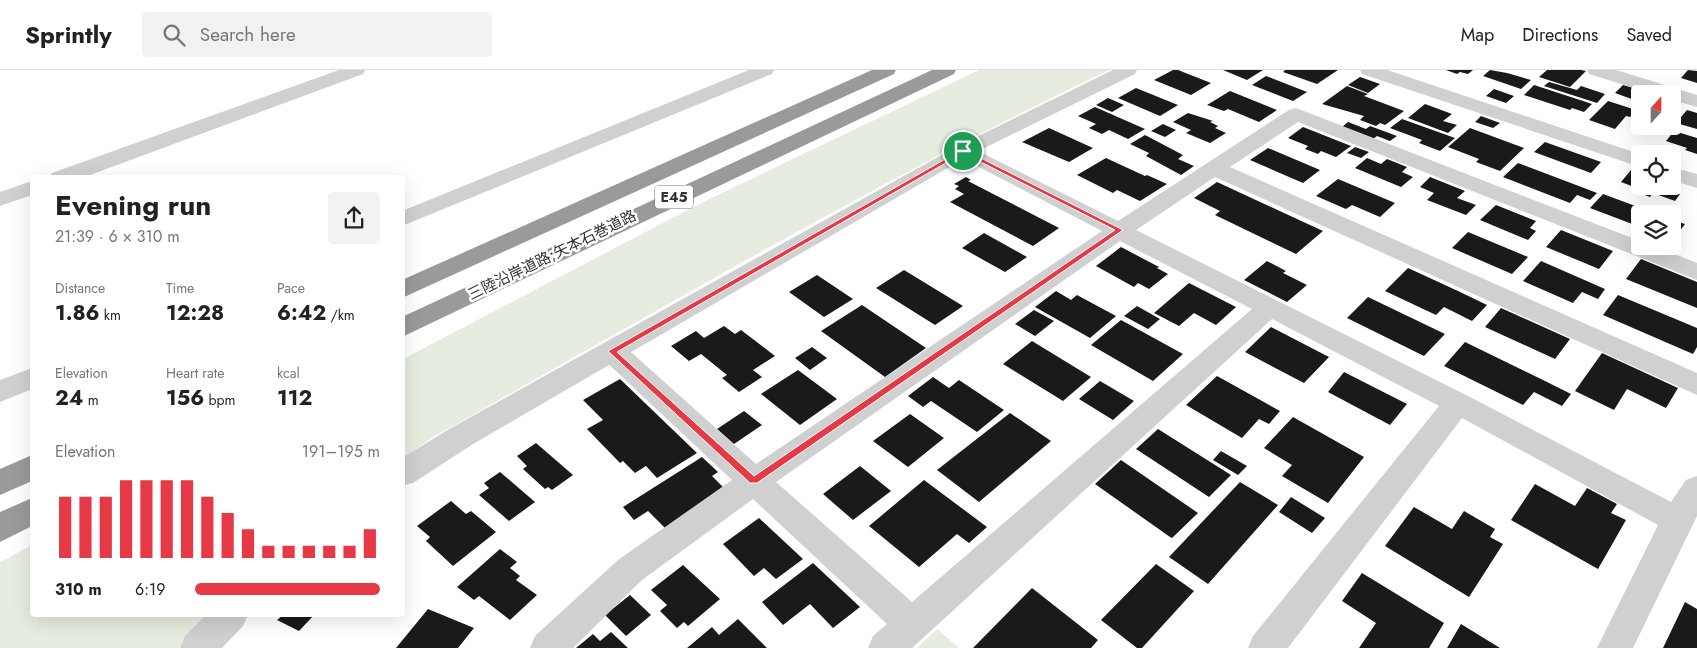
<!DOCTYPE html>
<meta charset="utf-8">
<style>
:root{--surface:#fff;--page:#f2f2f2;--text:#222;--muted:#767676;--line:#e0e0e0;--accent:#e63946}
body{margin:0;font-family:Jost,"Noto Sans JP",sans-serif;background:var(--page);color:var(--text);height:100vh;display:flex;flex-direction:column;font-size:19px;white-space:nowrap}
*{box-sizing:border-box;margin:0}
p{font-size:16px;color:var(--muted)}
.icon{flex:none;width:28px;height:28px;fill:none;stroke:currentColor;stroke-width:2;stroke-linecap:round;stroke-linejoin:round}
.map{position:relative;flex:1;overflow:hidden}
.sheet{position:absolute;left:30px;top:105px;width:375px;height:442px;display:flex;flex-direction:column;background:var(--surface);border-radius:5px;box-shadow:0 5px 20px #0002}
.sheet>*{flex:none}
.needle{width:32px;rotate:21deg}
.fabs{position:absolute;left:1631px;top:15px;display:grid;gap:10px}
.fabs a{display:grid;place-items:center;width:50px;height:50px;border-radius:5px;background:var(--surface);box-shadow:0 5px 20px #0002;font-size:25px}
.pin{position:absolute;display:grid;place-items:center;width:42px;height:42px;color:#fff;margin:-21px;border:2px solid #fff;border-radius:50%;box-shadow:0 1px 5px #0007}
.round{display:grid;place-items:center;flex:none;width:52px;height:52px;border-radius:5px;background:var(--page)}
.overview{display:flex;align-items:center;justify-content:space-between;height:85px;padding:0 25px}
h1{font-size:28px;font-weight:700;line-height:38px}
.stats{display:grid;grid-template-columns:repeat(3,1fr);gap:8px;height:85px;padding:5px 25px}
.stats div{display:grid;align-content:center}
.stats b{font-size:21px;font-weight:700}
.stats small{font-size:14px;font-weight:400}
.stats p{font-size:14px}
.chart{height:140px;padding:10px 25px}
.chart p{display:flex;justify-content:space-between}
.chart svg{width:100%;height:90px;margin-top:5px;stroke:var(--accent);stroke-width:6}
ul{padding:0 25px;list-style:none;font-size:16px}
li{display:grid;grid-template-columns:80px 60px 1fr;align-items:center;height:38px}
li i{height:12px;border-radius:6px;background:var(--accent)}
header{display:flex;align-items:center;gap:30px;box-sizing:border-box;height:70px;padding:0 25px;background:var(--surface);border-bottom:1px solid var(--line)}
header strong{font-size:24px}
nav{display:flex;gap:28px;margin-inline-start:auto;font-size:18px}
.search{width:350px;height:45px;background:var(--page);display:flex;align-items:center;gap:12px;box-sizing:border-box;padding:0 18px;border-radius:5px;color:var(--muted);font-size:19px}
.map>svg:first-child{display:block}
</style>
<header>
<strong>Sprintly</strong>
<div class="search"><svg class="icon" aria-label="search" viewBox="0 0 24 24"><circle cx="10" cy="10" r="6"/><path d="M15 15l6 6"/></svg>Search here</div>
<nav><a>Map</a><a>Directions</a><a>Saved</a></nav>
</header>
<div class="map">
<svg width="1697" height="578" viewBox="0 0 1697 578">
<rect width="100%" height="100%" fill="#fff"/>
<path fill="#e6ecdf" d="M979 0H1109C878 110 658 241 435 366L403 388V289L699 134Z
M32 475V545H208L179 578H0V492Z
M937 559 959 578H917Z"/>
<path fill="#1a1a1a" d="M1173 0H1178L1211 13 1191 25 1154 10Z
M1223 0H1263L1247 10Z
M1285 0H1338L1317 14 1283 2Z
M1446 0H1473L1468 4 1460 2 1457 4Z
M1490 0 1507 3 1531 10 1521 19 1483 6Z
M1547 0H1581L1586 1 1570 17 1539 7Z
M1688 0 1697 1V13L1681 8Z
M1266 6 1307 22 1293 31 1252 15Z
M1360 7 1380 14 1368 23 1348 15Z
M1549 12 1577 20 1581 16 1605 24 1597 33 1544 16Z
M1534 15 1580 30 1592 34 1584 42 1572 38 1570 40 1524 25Z
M1623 15 1651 23V24H1640V32L1615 23Z
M1347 16 1368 24 1364 26 1404 41 1385 55 1380 53 1376 56 1360 50 1364 46 1322 34Z
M1136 18 1178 35 1160 46 1118 28Z
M1494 19 1514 26 1506 33 1486 26Z
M1230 21 1277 40 1259 52 1228 39 1224 41 1207 35Z
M1108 28 1124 35 1112 42 1096 35Z
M1608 31 1636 40 1630 47 1626 46 1615 59 1589 50Z
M1425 34 1452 44 1443 51 1457 55 1448 63 1408 48Z
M1095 37 1145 59 1128 69 1109 60 1102 64 1089 58 1096 54 1078 46Z
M1687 40 1697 43V59L1676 53Z
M1188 43 1213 51 1210 52 1218 56 1215 58 1226 63 1210 73 1186 63 1191 60 1173 52Z
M1481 46 1500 53 1493 58 1475 52Z
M1640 46V56H1670L1663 65 1632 55Z
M1402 49 1455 68 1440 81 1419 73 1422 70 1390 58Z
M1348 52 1366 59 1370 56 1397 66 1390 71 1377 66 1373 69 1342 57Z
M1163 54 1176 60 1165 67 1151 61Z
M1303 57 1351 76 1336 87 1321 81 1318 84 1305 79 1308 76 1288 68Z
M1049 58 1093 78 1069 92 1022 72Z
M1470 58 1524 78 1500 101 1476 92 1479 89 1448 77Z
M1674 61 1697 68V84L1685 80 1687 78 1666 71Z
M1145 65 1183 85 1178 89 1194 96 1181 105 1146 86 1149 83 1130 74Z
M1545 72 1601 92 1591 103 1534 82Z
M1355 77 1369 82 1361 88 1347 83Z
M1268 78 1320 100 1303 113 1250 90Z
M1106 88 1145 106 1147 105 1167 114 1140 131 1117 120 1113 123 1077 105Z
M1367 88 1381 94 1387 89 1407 97 1402 102 1413 107 1401 117 1355 98Z
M1518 93 1584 118 1597 123 1590 130 1577 125 1570 133 1503 107Z
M1631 100 1640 103V116H1670L1667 120 1680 124 1675 131 1653 123 1650 127 1635 121 1637 118 1621 112Z
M966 107 971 110 968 111 1059 158 1033 176 950 132 964 124 955 119 959 116 954 114Z
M1430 107 1465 121 1457 128 1476 135 1466 145 1427 130 1434 123 1420 117Z
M1338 109 1395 133 1380 147 1352 135 1346 139 1316 126Z
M1217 112 1323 161 1296 184 1215 145 1220 141 1194 128Z
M1603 124 1657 144H1640V157L1590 138Z
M1496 135 1536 151 1530 158 1536 161 1528 170 1480 150Z
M1672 150 1685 154 1676 166 1672 165Z
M1561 160 1613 181 1599 199 1546 177Z
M1468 162 1528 187 1512 204 1452 178Z
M984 163 1027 187 1005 202 962 178Z
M1121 177 1159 197 1157 198 1168 204 1149 219 1138 213 1134 217 1096 196Z
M1641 189 1697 212V238L1626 209Z
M1267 191 1286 201 1283 203 1307 215 1287 232 1244 210Z
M1541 191 1605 219 1598 229 1582 222 1573 233 1523 211Z
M1408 198 1458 221 1487 235 1472 251 1444 237 1436 245 1385 221Z
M904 200 963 236 935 255 876 218Z
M817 205 853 229 824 247 789 222Z
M1189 213 1236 237 1216 255 1194 243 1179 256 1154 243Z
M1056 221 1071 230 1077 225 1116 246 1090 268 1035 237Z
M1618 225 1697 258V277L1693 284 1603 245Z
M1368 227 1445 264 1424 286 1347 248Z
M862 235 926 278 885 307 821 261Z
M1137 236 1160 249 1148 259 1124 246Z
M1501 238 1570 269 1555 289 1485 257Z
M1034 240 1054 251 1035 266 1015 254Z
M1121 250 1183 284 1153 311 1091 275Z
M724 256 735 264 741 260 775 286 753 300 762 307 739 322 722 308 727 305 701 284 689 291 671 276 696 261 704 268Z
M1271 257 1329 287 1304 313 1245 282Z
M1032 271 1091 307 1063 331 1003 294Z
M1465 272 1543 310 1571 324 1562 336 1534 322 1523 335 1444 296Z
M812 277 827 288 810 300 795 288Z
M1602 283 1678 318 1666 338 1627 319 1614 340 1575 321Z
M798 300 837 329 800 355 761 324Z
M1344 302 1407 334 1390 355 1328 322Z
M1217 306 1280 341 1269 354 1259 349 1242 368 1186 335Z
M933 307 949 318 959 310 1004 340 977 362 931 331 923 337 908 326Z
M620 309 697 383 657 408 646 396 635 403 623 391 620 393 587 359 603 350 583 330Z
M1100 311 1134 331 1113 350 1079 329Z
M744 341 762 355 734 374 717 359Z
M1010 343 1051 371 979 432 937 400Z
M910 344 944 368 908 397 873 371Z
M1293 347 1364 387 1328 433 1282 406 1292 395 1264 378Z
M1158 359 1231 405 1209 427 1136 379Z
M536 373 573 405 552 420 548 417 545 419 523 399 527 396 517 386Z
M1221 381 1247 396 1238 405 1213 390Z
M702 387 718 402 712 406 724 418 665 458 648 441 634 450 623 437Z
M1121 390 1198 443 1172 468 1170 467 1095 414Z
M860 396 891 421 853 450 823 424Z
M500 402 535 432 509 451 479 425 489 418 484 413Z
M924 410 987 457 969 473 957 464 919 497 869 456Z
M1240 412 1278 435 1208 514 1169 487Z
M1535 414 1575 436 1587 418 1617 434 1611 443 1626 450 1598 499 1511 450Z
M1291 427 1325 448 1312 463 1279 442Z
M451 431 466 444 471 441 496 462 453 496 426 471 430 467 417 456Z
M1414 437 1452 459 1464 441 1495 459 1490 467 1503 474 1469 527 1385 476Z
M759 448 803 489 776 509 764 498 754 506 723 474Z
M500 479 517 492 510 498 520 506 516 510 537 525 510 550 479 526 474 530 457 517Z
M813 493 860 537 833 558 810 534 783 555 762 532Z
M1156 494 1194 521 1142 578H1137L1101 550Z
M683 495 720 529 688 556 684 552 677 558 660 541 667 535 651 520Z
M1362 503 1444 553 1429 578H1359L1376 553 1342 531Z
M1032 518 1098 570 1091 578H973Z
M630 525 651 545 626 566 605 545Z
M1685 532 1697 539V578H1663Z
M428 539 474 558 458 578H396Z
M283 545H314L299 561 277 550Z
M738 549 767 578H687L712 557 719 565Z
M1461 554 1500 578H1447Z
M611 562 628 578H576L593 564 600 571Z"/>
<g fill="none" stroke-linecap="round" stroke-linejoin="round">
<path fill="#d0d0d0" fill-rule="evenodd" d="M339 0H365L363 4 82 108H49L52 103Z
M749 0H774L772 4 402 156V141Z
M1360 0H1387L1640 84V97L1362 4Z
M1587 0H1616L1697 25V37L1672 30V24H1653L1589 4Z
M1296 38 1640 171V176H1654L1697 193V210L1298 52 1230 97 1697 303V325L1215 107 1136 160 1468 326 1671 432 1686 410 1697 406V446L1633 578H1597L1658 455 1462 348 1288 578H1248L1253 566 1439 336 1272 249 912 578H868L873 566 887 554 753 429 642 510 573 578H530L535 566 618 490 732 410 602 288 598 281 602 274 612 272 622 274 756 394 1102 161 956 85 952 81 956 77 963 75 970 77 1118 151 1289 40ZM1120 171 1252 239 912 532 776 412Z
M1672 97 1697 104V118L1672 110Z
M32 111V125L0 136V122Z
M32 298V319L0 332V310Z"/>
<path fill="#d0d0d0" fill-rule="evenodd" d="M1113 0H1137L1135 4 970 85 473 374 413 413 402 416V388L451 358 956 77Z
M206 545H248L243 556 222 578H180L185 566Z"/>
<path fill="#9a9a9a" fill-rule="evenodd" d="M872 0H896L894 4 402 228V210Z
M932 0H956L954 4 402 267V247Z
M32 385V411L0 425V399Z
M32 428V456L0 472V442Z"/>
</g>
<path fill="#e63946" stroke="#fff" fill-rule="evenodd" d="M963 79 1123 160 757 413H750L608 281ZM963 83 1115 160 754 406 617 282Z"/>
<g text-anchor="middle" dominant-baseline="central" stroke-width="5" stroke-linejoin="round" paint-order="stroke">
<rect fill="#fff" stroke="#707070" stroke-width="1" x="655" y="115.5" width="38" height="23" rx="4"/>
<g font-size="14" font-weight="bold" fill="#333">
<text x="674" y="127">E45</text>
</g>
<g font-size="15" fill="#333" stroke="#fff">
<text transform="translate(552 185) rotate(-26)">三陸沿岸道路;矢本石巻道路</text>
</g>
</g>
</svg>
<div class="fabs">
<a><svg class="needle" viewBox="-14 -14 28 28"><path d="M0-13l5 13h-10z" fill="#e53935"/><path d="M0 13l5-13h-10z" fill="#767676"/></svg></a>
<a><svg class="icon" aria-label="locate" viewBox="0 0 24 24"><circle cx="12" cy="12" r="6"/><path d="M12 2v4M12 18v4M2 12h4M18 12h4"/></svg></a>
<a><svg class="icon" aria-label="layers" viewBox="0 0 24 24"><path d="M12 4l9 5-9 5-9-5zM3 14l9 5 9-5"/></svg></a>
</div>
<div class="pin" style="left:963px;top:81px;background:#1e9e55"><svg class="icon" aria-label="arrive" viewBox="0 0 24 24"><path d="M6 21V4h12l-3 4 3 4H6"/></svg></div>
<section class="sheet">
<div class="overview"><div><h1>Evening run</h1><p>21:39 · 6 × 310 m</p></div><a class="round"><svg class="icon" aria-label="share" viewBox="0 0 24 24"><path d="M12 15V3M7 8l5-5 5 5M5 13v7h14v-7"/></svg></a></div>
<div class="stats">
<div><p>Distance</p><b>1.86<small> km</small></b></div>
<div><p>Time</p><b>12:28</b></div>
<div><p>Pace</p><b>6:42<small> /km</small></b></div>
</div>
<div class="stats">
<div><p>Elevation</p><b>24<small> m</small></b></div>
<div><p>Heart rate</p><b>156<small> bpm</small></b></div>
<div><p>kcal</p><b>112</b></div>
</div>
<div class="chart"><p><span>Elevation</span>191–195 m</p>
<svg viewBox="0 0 160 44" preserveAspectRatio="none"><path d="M5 44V14M15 44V14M25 44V14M35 44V6M45 44V6M55 44V6M65 44V6M75 44V14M85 44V22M95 44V30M105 44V38M115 44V38M125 44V38M135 44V38M145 44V38M155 44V30"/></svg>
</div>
<ul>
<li><b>310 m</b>6:19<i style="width:100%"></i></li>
</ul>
</section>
</div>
